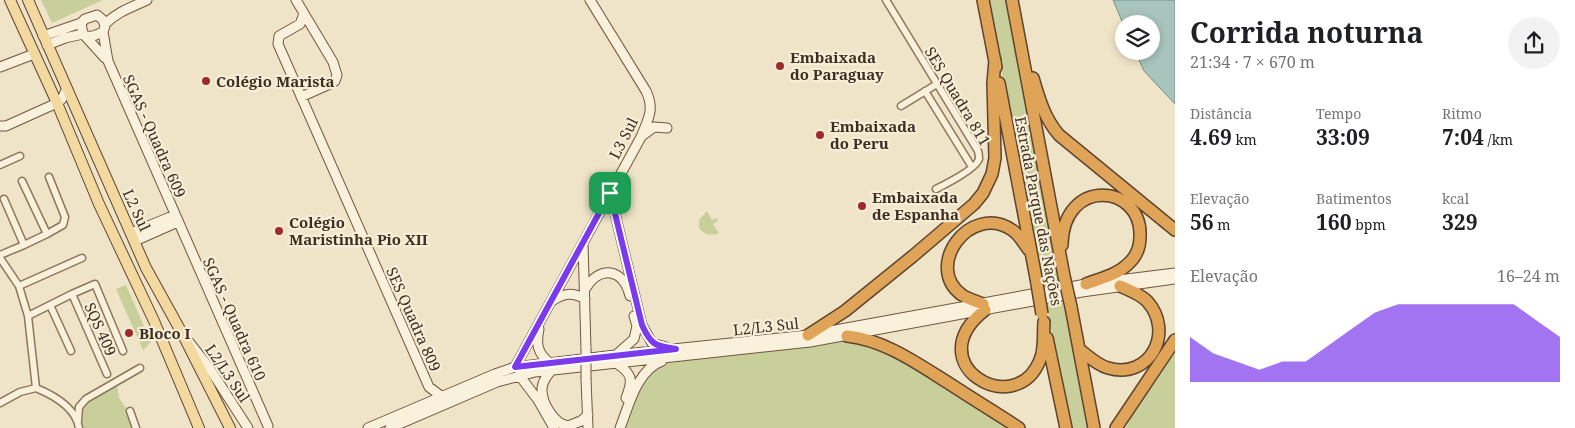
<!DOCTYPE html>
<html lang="pt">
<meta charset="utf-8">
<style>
:root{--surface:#fff;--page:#f2f2f2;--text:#202124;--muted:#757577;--accent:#7c3aed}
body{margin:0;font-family:"Noto Serif",serif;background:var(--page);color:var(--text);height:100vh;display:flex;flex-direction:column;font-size:19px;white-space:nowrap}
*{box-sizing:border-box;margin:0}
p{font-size:16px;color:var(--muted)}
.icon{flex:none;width:28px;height:28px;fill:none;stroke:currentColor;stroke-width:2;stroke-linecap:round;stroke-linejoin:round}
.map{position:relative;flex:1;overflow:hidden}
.details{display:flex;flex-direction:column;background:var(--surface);width:400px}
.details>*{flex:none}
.tools{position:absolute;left:1115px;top:15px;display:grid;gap:10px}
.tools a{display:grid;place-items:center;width:45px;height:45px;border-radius:50%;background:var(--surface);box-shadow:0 2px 8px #0003;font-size:25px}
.pin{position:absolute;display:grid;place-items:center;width:42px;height:42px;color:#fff;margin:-21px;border-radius:10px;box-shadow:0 2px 8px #0006}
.round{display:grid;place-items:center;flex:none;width:52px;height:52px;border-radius:26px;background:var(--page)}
.head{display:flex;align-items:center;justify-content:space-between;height:85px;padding:0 15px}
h1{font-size:28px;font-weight:700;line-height:38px}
.stats{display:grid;grid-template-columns:repeat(3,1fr);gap:8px;height:85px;padding:5px 15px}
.stats div{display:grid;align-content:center}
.stats b{font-size:21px;font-weight:700}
.stats small{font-size:14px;font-weight:400}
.stats p{font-size:14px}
.chart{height:140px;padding:10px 15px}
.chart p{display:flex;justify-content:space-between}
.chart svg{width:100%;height:90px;margin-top:5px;fill:var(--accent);opacity:.7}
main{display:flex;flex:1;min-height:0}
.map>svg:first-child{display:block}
</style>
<main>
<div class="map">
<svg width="1175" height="428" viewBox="0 0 1175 428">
<rect width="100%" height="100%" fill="#f0e4c8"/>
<path fill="#c9cf9b" d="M41 0H103L52 23Z
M988 0H1008L1089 428H1070Z
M707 211 712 220 716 218 718 221 713 224 719 233C711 236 704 235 699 228V220Z
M126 285 151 342 143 350 116 289Z
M847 336 874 341 1017 428H622L637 390 658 362Z
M1175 351V428H1126L1130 419Z
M117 385 119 398 129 412 135 428H82C78 400 95 395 117 385Z"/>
<path fill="#a9c4bc" stroke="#6f938a" d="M1113 0H1175V104L1144 71 1135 51H1151V24H1124V26Z"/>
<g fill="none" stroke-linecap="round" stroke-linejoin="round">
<g stroke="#8d765c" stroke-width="9">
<path id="street" d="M886 0 978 151C979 154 979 156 979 159 976 169 946 184 936 189
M925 91 972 167
M901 106 937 84
M0 165 20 156
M22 181 47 234 24 245
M47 234 63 225 65 217 49 177
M0 255 24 245 4 199
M0 258 19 286
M50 305 28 316 19 286 82 258
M28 316 36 388
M71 351 50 305 72 294
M107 374 72 294 95 284 123 351
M36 388C53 395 76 408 79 428
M0 403 20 392 36 388
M130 411 136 428
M78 421 79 407 86 399 140 368"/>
</g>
<g stroke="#6f573f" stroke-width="11">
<path id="secondary" d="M296 0 333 62 337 75 335 81 330 84 301 97
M304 14 300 24 279 36 278 44 429 387 441 396
M97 15 103 20 105 26 103 32C96 35 89 39 83 34L81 23 85 19Z
M105 24C117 12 132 7 147 0
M103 32 108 61 112 70 268 426
M43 36 81 23
M85 36 105 58
M47 45 65 38 83 34
M0 67 34 54
M0 126H6L57 103 62 99 67 88
M643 135 654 127 667 128
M610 193 642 325 652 343 666 347
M131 233 175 215
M135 241 178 222
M583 243 586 349
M585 289C600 265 623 268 630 296
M552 301C564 293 572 292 585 299
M539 329C536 344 537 353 550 363
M189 342 208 366 248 428
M617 354 634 339 637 326 634 316
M616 363C633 374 633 380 626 398
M515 367 641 137C648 119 655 110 646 91L590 0
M552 370C547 375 543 380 542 388 541 402 554 424 568 426L581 421 588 415
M519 375 538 400 554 428
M586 379 588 428
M368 428 495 374 515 367 615 355 808 335 1086 284 1175 273
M390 428 497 382 535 372 810 342 1082 292 1175 279
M620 428C629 405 637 370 662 361"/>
</g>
<g stroke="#5b4430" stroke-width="12">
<path id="primary" d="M10 0 57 103 99 204 154 321 199 428
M28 0 146 268 183 335 230 428"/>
</g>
<g stroke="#5b4430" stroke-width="14">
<path id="highway" d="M983 0 996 67
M1012 0 1064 276
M1033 78C1039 99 1045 119 1059 135L1175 230
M999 83 1036 278
M1062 245C1063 176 1143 184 1140 237 1140 248 1136 257 1128 264 1117 275 1099 279 1086 284
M983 304C976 301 968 299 962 295 923 267 970 202 1012 230 1019 234 1024 244 1029 250
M1071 307 1094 428
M985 310C917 363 1015 422 1040 360 1045 349 1043 334 1044 322
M808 335 845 311 913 256 974 204 983 193 992 174 995 158 993 83 995 60
M847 336C885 340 918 364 950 384 973 399 996 413 1019 428
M1047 338 1066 428
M1079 349C1088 356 1097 365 1108 368 1150 380 1175 332 1147 301 1140 294 1129 290 1120 286
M1116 428 1175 340"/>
</g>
<use href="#street" stroke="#faf1dc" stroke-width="6"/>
<use href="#secondary" stroke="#faf1dc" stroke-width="9"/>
<use href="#primary" stroke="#f3d9a0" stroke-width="10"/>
<use href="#highway" stroke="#e0a458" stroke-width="11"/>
<g stroke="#6f573f" stroke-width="11" stroke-linecap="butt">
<path id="secondary-bridge" d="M586 349V379"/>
</g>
<g stroke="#5b4430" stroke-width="14" stroke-linecap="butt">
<path id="highway-bridge" d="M1064 276 1071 307
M1036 278 1042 314"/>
</g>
<use href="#secondary-bridge" stroke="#faf1dc" stroke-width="9"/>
<use href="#highway-bridge" stroke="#e0a458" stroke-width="11"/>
</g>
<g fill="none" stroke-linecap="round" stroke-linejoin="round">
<g stroke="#fff" stroke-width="10">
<path id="route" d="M610 193 642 325C651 345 655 346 676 349L515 367Z"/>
</g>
<use href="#route" stroke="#7c3aed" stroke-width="6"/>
</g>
<g fill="#9e2a2b" stroke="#f7eed8" stroke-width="2">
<circle cx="780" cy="66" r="5"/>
<circle cx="206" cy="81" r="5"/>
<circle cx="820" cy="135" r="5"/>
<circle cx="862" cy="206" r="5"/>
<circle cx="279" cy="231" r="5"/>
<circle cx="129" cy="333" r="5"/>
</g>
<g text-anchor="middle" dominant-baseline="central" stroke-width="4.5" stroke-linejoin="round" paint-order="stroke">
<g font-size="15" font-weight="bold" fill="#3d2e20" stroke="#f7eed8" text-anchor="start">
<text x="790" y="57">Embaixada<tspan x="790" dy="17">do Paraguay</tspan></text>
<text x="216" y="81">Colégio Marista</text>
<text x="830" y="126">Embaixada<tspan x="830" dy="17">do Peru</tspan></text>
<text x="872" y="197">Embaixada<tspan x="872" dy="17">de Espanha</tspan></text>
<text x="289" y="222">Colégio<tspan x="289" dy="17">Maristinha Pio XII</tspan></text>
<text x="139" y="333">Bloco I</text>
</g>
<g font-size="15" fill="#3d2e20" stroke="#f7eed8">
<text transform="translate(958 96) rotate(59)">SES Quadra 811</text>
<text transform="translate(155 136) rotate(66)">SGAS - Quadra 609</text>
<text transform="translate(623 138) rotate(-63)">L3 Sul</text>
<text transform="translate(137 210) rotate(65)">L2 Sul</text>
<text transform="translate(1039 211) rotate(79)">Estrada Parque das Nações</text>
<text transform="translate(235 319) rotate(66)">SGAS - Quadra 610</text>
<text transform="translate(414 319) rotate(66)">SES Quadra 809</text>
<text transform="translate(766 326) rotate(-6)">L2/L3 Sul</text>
<text transform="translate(101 329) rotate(66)">SQS 409</text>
<text transform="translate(228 373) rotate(56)">L2/L3 Sul</text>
</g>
</g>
</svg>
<div class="tools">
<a><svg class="icon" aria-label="layers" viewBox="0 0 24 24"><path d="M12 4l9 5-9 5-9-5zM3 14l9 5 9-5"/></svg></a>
</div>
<div class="pin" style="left:610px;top:193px;background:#1e9e55"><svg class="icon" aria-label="arrive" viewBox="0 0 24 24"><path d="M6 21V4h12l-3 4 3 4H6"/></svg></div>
</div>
<section class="details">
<div class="head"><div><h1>Corrida noturna</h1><p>21:34 · 7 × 670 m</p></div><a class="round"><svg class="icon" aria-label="share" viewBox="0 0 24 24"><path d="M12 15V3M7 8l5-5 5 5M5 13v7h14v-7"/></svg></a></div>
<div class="stats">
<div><p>Distância</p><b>4.69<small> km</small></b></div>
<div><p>Tempo</p><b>33:09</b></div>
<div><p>Ritmo</p><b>7:04<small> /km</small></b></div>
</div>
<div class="stats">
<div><p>Elevação</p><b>56<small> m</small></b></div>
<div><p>Batimentos</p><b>160<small> bpm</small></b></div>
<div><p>kcal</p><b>329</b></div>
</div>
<div class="chart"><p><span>Elevação</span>16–24 m</p>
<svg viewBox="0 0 160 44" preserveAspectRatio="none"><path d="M0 44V22L10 30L20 34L30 38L40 34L50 34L60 26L70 18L80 10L90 6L100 6L110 6L120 6L130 6L140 6L150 14L160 22V44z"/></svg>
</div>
</section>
</main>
